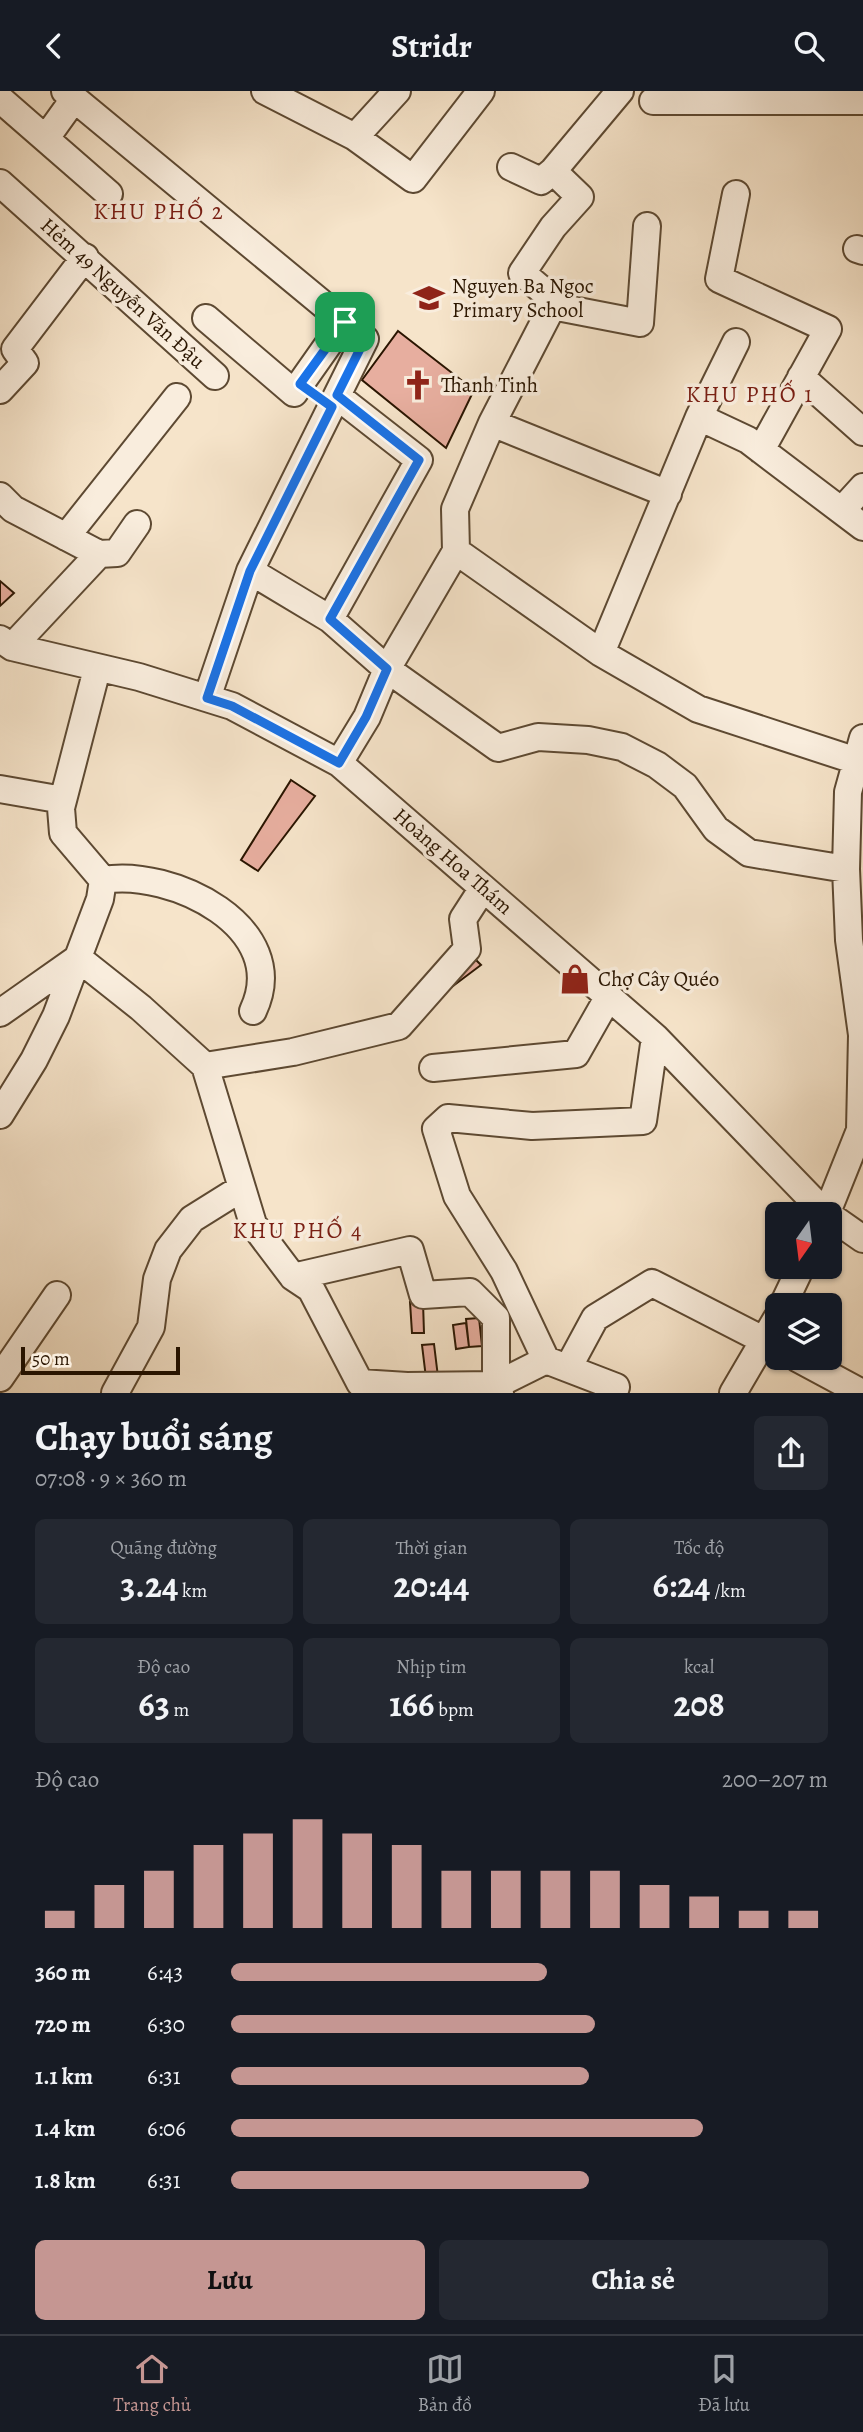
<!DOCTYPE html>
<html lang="vi">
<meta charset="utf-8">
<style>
:root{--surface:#171b24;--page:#242831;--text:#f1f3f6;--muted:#9ea1a6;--line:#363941;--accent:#c59692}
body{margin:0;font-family:Alegreya,serif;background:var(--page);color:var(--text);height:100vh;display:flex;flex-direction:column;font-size:26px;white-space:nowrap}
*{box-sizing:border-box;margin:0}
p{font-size:23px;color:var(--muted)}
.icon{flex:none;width:38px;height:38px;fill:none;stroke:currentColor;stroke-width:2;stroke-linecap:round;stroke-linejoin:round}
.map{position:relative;height:1302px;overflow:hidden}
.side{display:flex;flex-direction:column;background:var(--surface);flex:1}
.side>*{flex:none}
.needle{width:46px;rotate:194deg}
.fabs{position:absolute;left:765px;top:1111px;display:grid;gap:14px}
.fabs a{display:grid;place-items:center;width:77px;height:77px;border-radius:10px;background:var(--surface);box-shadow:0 2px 5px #0004;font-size:35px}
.scale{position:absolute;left:21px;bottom:18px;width:159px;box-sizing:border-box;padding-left:7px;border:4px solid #2a1500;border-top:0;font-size:19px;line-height:24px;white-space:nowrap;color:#2a1500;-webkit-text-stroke:5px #f9eddd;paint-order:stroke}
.pin{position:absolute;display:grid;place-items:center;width:60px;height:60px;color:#fff;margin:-30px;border-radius:14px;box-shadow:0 4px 10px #0006}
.round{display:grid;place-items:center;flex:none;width:74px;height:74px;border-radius:10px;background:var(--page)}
.head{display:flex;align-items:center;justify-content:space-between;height:119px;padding:0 35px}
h1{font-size:38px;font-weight:700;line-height:52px}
.stats{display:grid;grid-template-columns:repeat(3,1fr);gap:10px;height:119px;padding:7px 35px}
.stats div{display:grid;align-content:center;border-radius:10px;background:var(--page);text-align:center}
.stats b{font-size:35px;font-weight:700}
.stats small{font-size:19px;font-weight:400}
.stats p{font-size:19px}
.chart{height:196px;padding:14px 35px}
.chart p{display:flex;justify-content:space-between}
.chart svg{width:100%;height:126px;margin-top:7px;stroke:var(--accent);stroke-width:6}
.cta{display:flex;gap:14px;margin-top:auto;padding:14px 35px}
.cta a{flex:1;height:80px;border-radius:10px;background:var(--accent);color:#111;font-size:28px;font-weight:700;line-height:80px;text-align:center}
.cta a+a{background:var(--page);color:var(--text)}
ul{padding:0 35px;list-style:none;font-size:23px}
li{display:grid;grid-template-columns:112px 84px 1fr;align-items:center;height:52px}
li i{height:18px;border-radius:9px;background:var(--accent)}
header{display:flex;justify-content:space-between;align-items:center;height:91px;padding:0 35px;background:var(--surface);font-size:32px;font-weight:700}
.tab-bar{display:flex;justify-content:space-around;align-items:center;height:98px;border-top:2px solid var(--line);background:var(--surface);font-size:19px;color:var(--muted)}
.tab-bar a{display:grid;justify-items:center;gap:4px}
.tab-bar .current{color:var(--accent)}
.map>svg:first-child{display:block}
</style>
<header><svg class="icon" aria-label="back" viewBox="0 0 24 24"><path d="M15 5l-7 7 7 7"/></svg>Stridr<svg class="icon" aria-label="search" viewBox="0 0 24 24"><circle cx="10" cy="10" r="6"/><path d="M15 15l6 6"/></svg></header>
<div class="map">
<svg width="863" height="1302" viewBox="0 0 863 1302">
<rect width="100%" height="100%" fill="#f6e4ca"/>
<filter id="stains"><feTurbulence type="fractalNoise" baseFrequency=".00286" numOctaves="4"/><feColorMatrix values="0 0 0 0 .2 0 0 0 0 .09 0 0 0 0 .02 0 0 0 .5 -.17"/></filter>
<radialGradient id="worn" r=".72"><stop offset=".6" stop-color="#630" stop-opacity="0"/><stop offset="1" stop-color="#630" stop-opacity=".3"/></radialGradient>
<path fill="#e7ae9f" stroke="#2a1500" stroke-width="2" d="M398 240 474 299 446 357 362 289Z
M0 490 14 502 0 515Z
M291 689 315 705 258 780 241 769Z
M470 863 481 874 449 898 443 887Z
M410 1211H423L424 1242H412Z
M479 1227 482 1255 469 1256 466 1228Z
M466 1232 469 1256 456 1258 453 1234Z
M434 1253 438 1286 426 1287 422 1254Z"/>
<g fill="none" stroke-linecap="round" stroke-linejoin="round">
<g stroke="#5d4932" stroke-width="30">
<path id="minor" d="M65 0 365 248 250 480 207 607
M265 0 355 46 413 88 481 0
M0 8 109 103
M653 10H863
M355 46 397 0
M46 47 74 8
M511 76 541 90 553 80
M0 92 215 285
M736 103 719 188 828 238 761 359
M857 158 863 160
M552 215 640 232 647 135
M206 227 294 302 344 231
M801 286 863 341
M0 299 25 272 15 258 85 166
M699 326 748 349 863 436
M492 332 668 403
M0 405 13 418 99 463 12 556
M843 418 863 396
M66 446 177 306
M456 460 601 562 698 618 857 670
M99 463 117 462 137 433
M250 480 330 528 387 578 498 657 538 646 588 649 622 656 657 674 685 695 716 738 749 762 846 778
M330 528 419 369 337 305
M0 548 12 556 139 586 232 615 339 672 655 946 827 1124
M601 562 699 326 736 251
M339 672 367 626 387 578 456 460 455 418 492 332 555 210 522 182 553 136 580 106 553 80 620 0
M0 698 63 709
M103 789C171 777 293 836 253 920
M483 797 463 828 467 858 399 935 293 961 205 975 253 1133 293 1186 311 1198 360 1292 407 1295 496 1294 500 1302
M78 867 141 917 205 975
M0 922 78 867
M433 977 576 963 609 905
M0 1024 34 969 56 925 100 808 103 789 63 742 61 717 97 578
M826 1124 860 1039 862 944 849 849 846 778 848 701 863 647
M830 1125 863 1148
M293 1186 410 1159 423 1204 470 1201 496 1227V1294L546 1269 616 1296
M783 1214 801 1176
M797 1267 862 1302
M546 1269 504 1180 457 1105 436 1038 448 1027 532 1035 643 1030 655 946
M568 1277 595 1227 652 1192 777 1256
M0 1287 57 1204
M115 1302 151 1236 157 1188 168 1159 192 1128 240 1098
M733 1302 777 1227"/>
</g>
<use href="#minor" stroke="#f9eddd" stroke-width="26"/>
</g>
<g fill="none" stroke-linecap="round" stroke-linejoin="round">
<g stroke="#fff" stroke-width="14">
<path id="route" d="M345 231 365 248 337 304 419 369 330 528 387 578 366 626 339 672 232 615 207 607 250 480 332 316 300 293Z"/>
</g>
<use href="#route" stroke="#1a73e8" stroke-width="9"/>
</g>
<defs>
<g id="school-bare" transform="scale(2.415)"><path d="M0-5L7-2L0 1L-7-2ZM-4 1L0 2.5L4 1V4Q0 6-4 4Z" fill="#8f2418" stroke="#f9eddd" stroke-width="2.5" paint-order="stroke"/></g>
<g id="church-bare" transform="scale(2.415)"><path d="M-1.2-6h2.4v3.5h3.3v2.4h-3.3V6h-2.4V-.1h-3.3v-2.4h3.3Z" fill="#8f2418" stroke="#f9eddd" stroke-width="2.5" paint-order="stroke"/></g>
<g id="shop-bare" transform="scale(2.415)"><path d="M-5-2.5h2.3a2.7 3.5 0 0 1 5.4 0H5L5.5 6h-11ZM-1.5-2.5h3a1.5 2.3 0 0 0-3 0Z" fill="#8f2418" stroke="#f9eddd" stroke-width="2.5" paint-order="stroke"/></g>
</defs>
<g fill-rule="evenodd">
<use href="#school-bare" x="429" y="207"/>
<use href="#church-bare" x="418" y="294"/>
<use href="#shop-bare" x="575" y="888"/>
</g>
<g text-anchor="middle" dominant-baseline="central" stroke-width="7" stroke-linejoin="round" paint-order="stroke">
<g font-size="21" fill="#2a1500" stroke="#f9eddd" text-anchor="start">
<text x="452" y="195">Nguyen Ba Ngoc<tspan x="452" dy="24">Primary School</tspan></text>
<text x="441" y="294">Thanh Tinh</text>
<text x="598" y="888">Chợ Cây Quéo</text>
</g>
<g font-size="21" fill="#2a1500" stroke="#f9eddd">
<text transform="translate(123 202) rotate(42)">Hẻm 49 Nguyễn Văn Đậu</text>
<text transform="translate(453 770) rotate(41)">Hoàng Hoa Thám</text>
</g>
<g font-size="23" letter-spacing="2" fill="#7a1f14" stroke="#f9eddd">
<text x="159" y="120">KHU PHỐ 2</text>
<text x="750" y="303">KHU PHỐ 1</text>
<text x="298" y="1139">KHU PHỐ 4</text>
</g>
</g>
<rect width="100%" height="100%" filter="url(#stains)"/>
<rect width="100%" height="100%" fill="url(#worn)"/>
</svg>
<div class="fabs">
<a><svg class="needle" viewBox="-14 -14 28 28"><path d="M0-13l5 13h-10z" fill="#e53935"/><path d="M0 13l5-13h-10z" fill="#9ea1a6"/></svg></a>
<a><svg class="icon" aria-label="layers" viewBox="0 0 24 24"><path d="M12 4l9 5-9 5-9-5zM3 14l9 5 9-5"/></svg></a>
</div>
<div class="scale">50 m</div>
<div class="pin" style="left:345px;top:231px;background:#1e9e55"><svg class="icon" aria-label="arrive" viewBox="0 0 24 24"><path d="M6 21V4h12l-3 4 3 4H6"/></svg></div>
</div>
<section class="side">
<div class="head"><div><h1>Chạy buổi sáng</h1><p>07:08 · 9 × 360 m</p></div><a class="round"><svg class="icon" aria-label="share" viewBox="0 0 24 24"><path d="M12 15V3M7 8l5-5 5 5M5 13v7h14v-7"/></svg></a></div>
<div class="stats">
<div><p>Quãng đường</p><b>3.24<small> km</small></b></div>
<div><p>Thời gian</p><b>20:44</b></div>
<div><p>Tốc độ</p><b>6:24<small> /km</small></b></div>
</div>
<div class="stats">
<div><p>Độ cao</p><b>63<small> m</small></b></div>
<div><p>Nhịp tim</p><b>166<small> bpm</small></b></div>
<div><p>kcal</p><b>208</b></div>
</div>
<div class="chart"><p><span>Độ cao</span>200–207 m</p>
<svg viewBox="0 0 160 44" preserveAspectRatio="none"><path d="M5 44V38M15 44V29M25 44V24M35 44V15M45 44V11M55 44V6M65 44V11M75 44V15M85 44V24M95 44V24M105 44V24M115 44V24M125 44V29M135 44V33M145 44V38M155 44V38"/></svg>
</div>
<ul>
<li><b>360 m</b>6:43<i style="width:53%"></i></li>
<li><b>720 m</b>6:30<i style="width:61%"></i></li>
<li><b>1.1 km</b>6:31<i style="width:60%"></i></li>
<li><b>1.4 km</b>6:06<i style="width:79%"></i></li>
<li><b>1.8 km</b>6:31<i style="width:60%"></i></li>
</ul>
<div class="cta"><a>Lưu</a><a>Chia sẻ</a></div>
</section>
<nav class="tab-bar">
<a class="current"><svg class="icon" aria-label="home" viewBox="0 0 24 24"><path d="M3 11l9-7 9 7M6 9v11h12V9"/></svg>Trang chủ</a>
<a><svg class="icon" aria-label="map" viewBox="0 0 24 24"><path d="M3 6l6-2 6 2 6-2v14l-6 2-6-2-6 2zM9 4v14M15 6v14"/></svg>Bản đồ</a>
<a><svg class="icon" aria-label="saved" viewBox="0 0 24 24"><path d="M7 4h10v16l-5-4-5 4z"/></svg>Đã lưu</a>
</nav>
